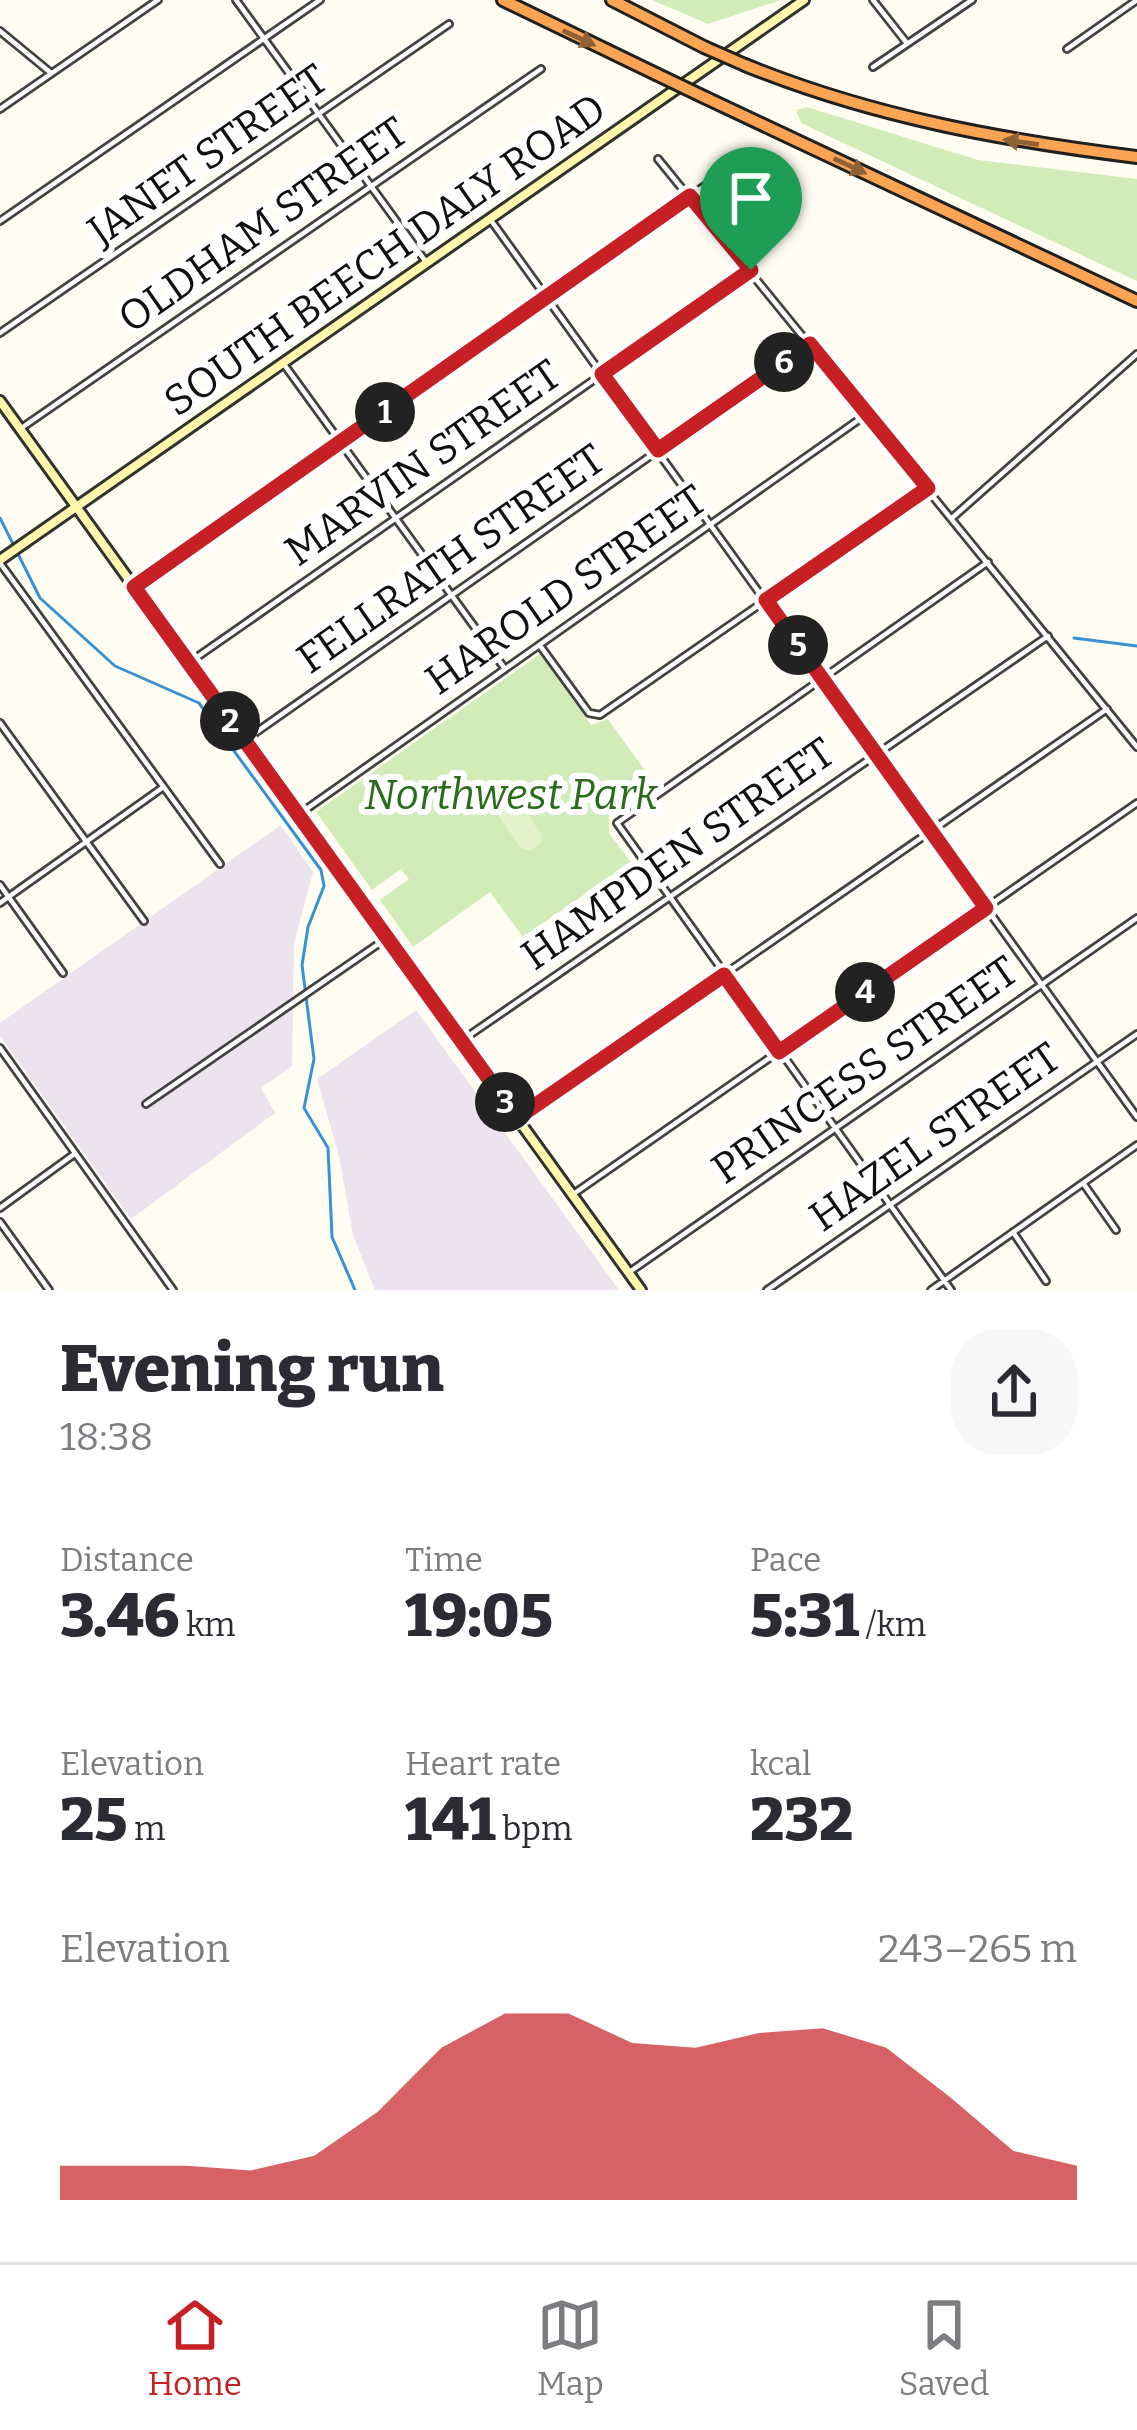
<!DOCTYPE html>
<meta charset="utf-8">
<style>
:root{--surface:#fff;--page:#f7f7f7;--text:#2b2b33;--muted:#7c7c81;--line:#e1e1e2;--accent:#c62024}
body{margin:0;font-family:Bitter,serif;background:var(--page);color:var(--text);height:100vh;display:flex;flex-direction:column;font-size:45px;white-space:nowrap}
*{box-sizing:border-box;margin:0}
p{font-size:39px;color:var(--muted)}
.icon{flex:none;width:66px;height:66px;fill:none;stroke:currentColor;stroke-width:2;stroke-linecap:round;stroke-linejoin:round}
.map{position:relative;height:1290px;overflow:hidden}
.side{display:flex;flex-direction:column;background:var(--surface);flex:1}
.side>*{flex:none}
.pin{position:absolute;display:grid;place-items:center;width:102px;height:102px;color:#fff;margin:-123px -51px;border-radius:50% 50% 50% 0;rotate:-45deg;box-shadow:0 0 12px #0007}
.pin .icon{rotate:45deg}
.km{position:absolute;width:60px;height:60px;margin:-30px;border-radius:50%;background:#222;color:#fff;font-size:33px;line-height:60px;text-align:center}
.round{display:grid;place-items:center;flex:none;width:126px;height:126px;border-radius:48px;background:var(--page)}
.head{display:flex;align-items:center;justify-content:space-between;height:204px;padding:0 60px}
h1{font-size:66px;font-weight:800;line-height:90px}
.metrics{display:grid;grid-template-columns:repeat(3,1fr);gap:18px;height:204px;padding:12px 60px}
.metrics div{display:grid;align-content:center}
.metrics b{font-size:60px;font-weight:800}
.metrics small{font-size:33px;font-weight:400}
.metrics p{font-size:33px}
.chart{height:336px;padding:24px 60px}
.chart p{display:flex;justify-content:space-between}
.chart svg{width:100%;height:216px;margin-top:12px;fill:var(--accent);opacity:.7}
.tab-bar{display:flex;justify-content:space-around;align-items:center;height:168px;border-top:3px solid var(--line);background:var(--surface);font-size:33px;color:var(--muted)}
.tab-bar a{display:grid;justify-items:center;gap:6px}
.tab-bar .current{color:var(--accent)}
.map>svg:first-child{display:block}
</style>
<div class="map">
<svg width="1137" height="1290" viewBox="0 0 1137 1290">
<rect width="100%" height="100%" fill="#fffdf1"/>
<path fill="#ede3ee" d="M281 825 313 872 294 944 292 1066 261 1088 275 1113 131 1219 0 1036V1023Z
M416 1010 619 1290H375L353 1235 339 1156 317 1079Z"/>
<path fill="#d2ecb9" d="M652 0H781L708 24Z
M807 107 978 160 1137 179V281L801 123 796 110Z
M540 654 591 725 608 719 653 782 609 815V833L631 862 523 937 490 892 413 947 380 900 409 879 401 869 372 890 316 812Z"/>
<path fill="#e4f2cb" d="M506 797 517 799 541 834V843L530 851 521 848 495 811Z"/>
<g fill="none" stroke-linecap="round" stroke-linejoin="round">
<path stroke="#3791d3" stroke-width="3" d="M0 518 40 598 115 666 199 703 321 870 324 886 308 927 302 965 314 1059 304 1108 328 1148 332 1237 355 1290
M1074 638 1137 646"/>
<g stroke="#424242" stroke-width="10">
<path id="street" d="M236 0 426 262
M873 0 906 42
M0 31 51 73
M1067 49 1137 0
M873 67 972 0
M0 109 158 0
M658 159 1137 747
M490 219 1137 1117
M0 221 320 0
M0 333 449 24
M283 363 505 669
M20 429 541 69
M952 518 1137 354
M0 563 220 864
M134 587 723 173
M541 647 589 713 600 715 928 488
M190 662 751 270
M0 723 144 921
M245 740 810 344
M298 815 867 414
M0 885 63 973
M0 903 162 788
M461 1041 1048 636
M0 1048 173 1290
M146 1104 387 938
M517 1118 1107 709
M1083 1183 1116 1230
M572 1195 1137 803
M0 1208 73 1155
M0 1222 49 1290
M1013 1232 1046 1281
M628 1273 1137 918
M767 1290 1137 1034
M931 1290 1137 1145
M951 1290 617 823 988 562"/>
</g>
<g stroke="#313131" stroke-width="14">
<path id="secondary" d="M0 401 641 1290
M0 560 804 0"/>
</g>
<g stroke="#202020" stroke-width="16">
<path id="highway" d="M503 0 656 74
M612 0 704 47
M745 65C873 117 1001 140 1137 157
M706 98 1137 301"/>
</g>
<use href="#street" stroke="#fff" stroke-width="4.5"/>
<use href="#secondary" stroke="#fff8ac" stroke-width="8"/>
<use href="#highway" stroke="#faa454" stroke-width="10"/>
<g stroke="#202020" stroke-width="16" stroke-linecap="butt">
<path id="highway-bridge" d="M704 47 745 65
M656 74 706 98"/>
</g>
<use href="#highway-bridge" stroke="#faa454" stroke-width="10"/>
</g>
<defs><path id="oneway-solid" d="M-6-.8H1V-3.2L6.5 0L1 3.2V.8H-6Z" transform="scale(3)"/></defs>
<g fill="#906135">
<use href="#oneway-solid" transform="translate(579 38) rotate(25)"/>
<use href="#oneway-solid" transform="translate(1021 142) rotate(-172)"/>
<use href="#oneway-solid" transform="translate(850 166) rotate(25)"/>
</g>
<g fill="none" stroke-linecap="round" stroke-linejoin="round">
<g stroke="#fff" stroke-width="24">
<path id="route" d="M690 196 751 270 602 374 658 450 810 344 928 488 766 600 986 908 779 1052 724 975 517 1118 134 587Z"/>
</g>
<use href="#route" stroke="#c62024" stroke-width="15"/>
</g>
<g text-anchor="middle" dominant-baseline="central" stroke-width="12" stroke-linejoin="round" paint-order="stroke">
<g font-size="42" fill="#0f0f0f" stroke="#fff">
<text transform="translate(208 155) rotate(-35)">JANET STREET</text>
<text transform="translate(263 225) rotate(-35)">OLDHAM STREET</text>
<text transform="translate(385 255) rotate(-35)">SOUTH BEECH DALY ROAD</text>
<text transform="translate(423 463) rotate(-35)">MARVIN STREET</text>
<text transform="translate(451 559) rotate(-35)">FELLRATH STREET</text>
<text transform="translate(566 590) rotate(-35)">HAROLD STREET</text>
<text transform="translate(678 854) rotate(-35)">HAMPDEN STREET</text>
<text transform="translate(865 1070) rotate(-35)">PRINCESS STREET</text>
<text transform="translate(935 1137) rotate(-35)">HAZEL STREET</text>
</g>
<g font-size="42" font-style="italic" fill="#2a6b1c" stroke="#fff">
<text x="511" y="795">Northwest Park</text>
</g>
</g>
</svg>
<div class="pin" style="left:751px;top:270px;background:#1e9e55"><svg class="icon" aria-label="arrive" viewBox="0 0 24 24"><path d="M6 21V4h12l-3 4 3 4H6"/></svg></div>
<b class="km" style="left:385px;top:412px">1</b>
<b class="km" style="left:230px;top:721px">2</b>
<b class="km" style="left:505px;top:1102px">3</b>
<b class="km" style="left:865px;top:992px">4</b>
<b class="km" style="left:798px;top:645px">5</b>
<b class="km" style="left:784px;top:362px">6</b>
</div>
<section class="side">
<div class="head"><div><h1>Evening run</h1><p>18:38</p></div><a class="round"><svg class="icon" aria-label="share" viewBox="0 0 24 24"><path d="M12 15V3M7 8l5-5 5 5M5 13v7h14v-7"/></svg></a></div>
<div class="metrics">
<div><p>Distance</p><b>3.46<small> km</small></b></div>
<div><p>Time</p><b>19:05</b></div>
<div><p>Pace</p><b>5:31<small> /km</small></b></div>
</div>
<div class="metrics">
<div><p>Elevation</p><b>25<small> m</small></b></div>
<div><p>Heart rate</p><b>141<small> bpm</small></b></div>
<div><p>kcal</p><b>232</b></div>
</div>
<div class="chart"><p><span>Elevation</span>243–265 m</p>
<svg viewBox="0 0 160 44" preserveAspectRatio="none"><path d="M0 44V37L10 37L20 37L30 38L40 35L50 26L60 13L70 6L80 6L90 12L100 13L110 10L120 9L130 13L140 23L150 34L160 37V44z"/></svg>
</div>
</section>
<nav class="tab-bar">
<a class="current"><svg class="icon" aria-label="home" viewBox="0 0 24 24"><path d="M3 11l9-7 9 7M6 9v11h12V9"/></svg>Home</a>
<a><svg class="icon" aria-label="map" viewBox="0 0 24 24"><path d="M3 6l6-2 6 2 6-2v14l-6 2-6-2-6 2zM9 4v14M15 6v14"/></svg>Map</a>
<a><svg class="icon" aria-label="saved" viewBox="0 0 24 24"><path d="M7 4h10v16l-5-4-5 4z"/></svg>Saved</a>
</nav>
